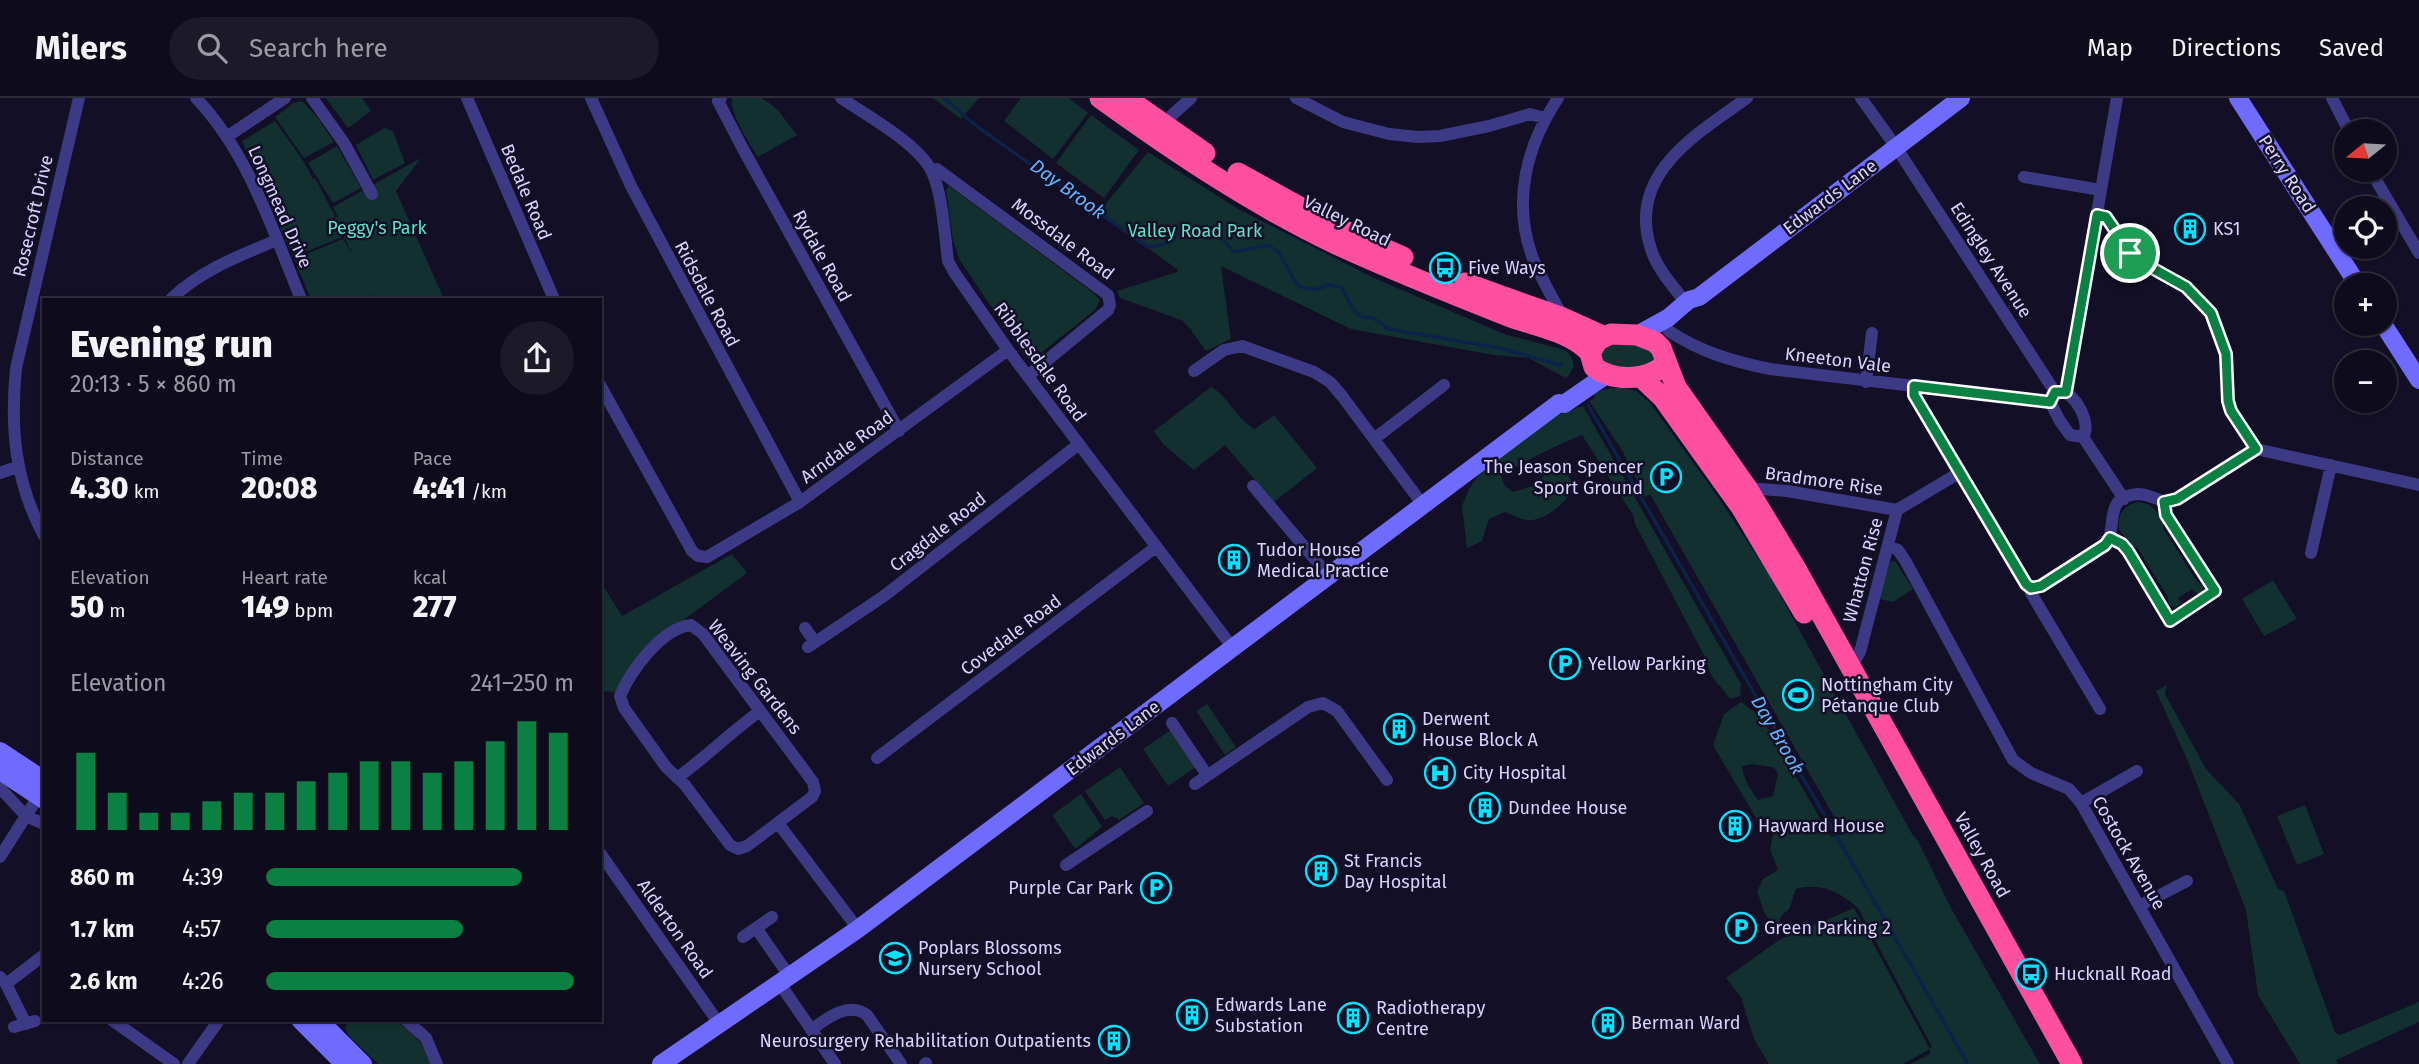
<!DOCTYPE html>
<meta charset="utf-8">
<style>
:root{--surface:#0e0b1c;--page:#1c1929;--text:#f1f3f6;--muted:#9b9ba3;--line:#2e2b3b;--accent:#0b8043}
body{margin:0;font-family:"Fira Sans",sans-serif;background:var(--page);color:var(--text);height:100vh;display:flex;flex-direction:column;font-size:26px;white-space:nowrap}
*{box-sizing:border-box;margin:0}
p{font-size:23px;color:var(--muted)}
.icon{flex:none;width:38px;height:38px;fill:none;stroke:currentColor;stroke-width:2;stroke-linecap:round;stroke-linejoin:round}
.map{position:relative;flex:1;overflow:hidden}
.panel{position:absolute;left:42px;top:200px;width:560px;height:724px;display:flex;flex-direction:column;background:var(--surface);border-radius:0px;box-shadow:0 2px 5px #0004,0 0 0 2px var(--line)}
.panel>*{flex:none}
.needle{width:46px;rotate:252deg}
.fabs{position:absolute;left:2334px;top:21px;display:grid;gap:14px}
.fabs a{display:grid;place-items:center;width:63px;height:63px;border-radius:50%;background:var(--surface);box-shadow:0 2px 5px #0004,0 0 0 2px var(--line);font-size:35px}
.pin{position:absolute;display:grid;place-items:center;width:60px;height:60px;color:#fff;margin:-30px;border:4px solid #fff;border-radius:50%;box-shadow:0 2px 7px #0007}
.round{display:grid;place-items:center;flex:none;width:74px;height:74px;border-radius:37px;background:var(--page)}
.overview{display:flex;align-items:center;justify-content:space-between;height:119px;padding:0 28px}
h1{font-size:38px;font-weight:800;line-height:52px}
.metrics{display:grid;grid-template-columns:repeat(3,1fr);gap:10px;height:119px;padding:7px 28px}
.metrics div{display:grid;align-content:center}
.metrics b{font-size:30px;font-weight:800}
.metrics small{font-size:19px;font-weight:400}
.metrics p{font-size:19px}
.chart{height:196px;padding:14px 28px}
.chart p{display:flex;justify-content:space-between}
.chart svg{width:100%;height:126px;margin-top:7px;stroke:var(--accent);stroke-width:6}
ul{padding:0 28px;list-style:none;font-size:23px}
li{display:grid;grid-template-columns:112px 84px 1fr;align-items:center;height:52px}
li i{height:18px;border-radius:9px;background:var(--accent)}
header{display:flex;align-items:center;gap:42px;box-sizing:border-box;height:98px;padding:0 35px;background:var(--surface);border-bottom:2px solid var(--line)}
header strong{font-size:33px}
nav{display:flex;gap:38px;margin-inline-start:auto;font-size:24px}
.search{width:490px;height:63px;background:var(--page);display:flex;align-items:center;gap:18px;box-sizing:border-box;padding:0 24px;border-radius:38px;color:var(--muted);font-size:26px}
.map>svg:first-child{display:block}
</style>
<header>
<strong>Milers</strong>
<div class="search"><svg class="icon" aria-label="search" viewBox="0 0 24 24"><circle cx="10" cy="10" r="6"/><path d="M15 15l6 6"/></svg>Search here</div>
<nav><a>Map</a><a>Directions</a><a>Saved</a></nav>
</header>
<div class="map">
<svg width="2419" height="966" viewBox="0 0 2419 966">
<rect width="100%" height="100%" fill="#130f26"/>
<path fill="#12302f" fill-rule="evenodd" d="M326 0H362L371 13 348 30Z
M732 0H762L777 11 797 37 758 59C750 46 729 15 732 0Z
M933 0H979L961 21Z
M1021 0H1069L1088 15 1053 61 1004 23Z
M302 3 317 19 334 44 304 60 275 19 294 5Z
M1091 17 1139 52 1104 100 1056 65Z
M275 23 304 64 313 81 315 80 335 118 333 119 342 139 293 159 242 43Z
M384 30 393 33 405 65 373 82 356 47Z
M337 48 361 90 333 105 308 65Z
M1148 54 1240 112 1374 180 1504 236 1565 252C1576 261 1576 270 1566 280L1528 260 1494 257 1351 231 1221 168 1231 241 1206 253 1188 228 1181 222 1120 200 1117 193 1177 174 1178 172 1099 114Z
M421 60 396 93 444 201H376L373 193 375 201H311L294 161 343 141 353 157 335 120 338 119 333 109Z
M949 88 1091 193 1100 202 1095 212 1037 258 1030 261 1024 257 959 161 953 142 946 92Z
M1605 245 1644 246 1650 251 1655 261 1652 268 1620 272 1600 262 1601 250Z
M1211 289C1229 299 1237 322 1255 331L1274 317 1317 370 1274 404 1225 347 1194 372 1163 346 1154 333Z
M1620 289 1636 293 1650 305 1718 399 1768 475 1912 736 1918 743 1951 810 2040 966H1910L1930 956V951L1903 966H1769L1754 941 1741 899 1726 880 1779 842 1854 810 1930 951 1932 949 1858 810C1840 794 1820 784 1796 791L1789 811 1782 817 1776 831 1764 814 1757 793 1763 781 1778 772 1770 751 1774 733 1759 725 1713 647 1724 616 1741 604 1761 619 1831 739 1844 736 1650 396 1645 399 1622 352 1589 303 1595 300 1593 296 1602 292ZM1752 666 1773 669 1778 675 1773 698 1758 702C1751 692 1743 681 1742 668Z
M1583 308 1741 586 1740 598 1730 601C1719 584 1710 583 1706 561L1635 426 1633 417 1582 337C1553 348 1528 363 1500 376L1505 388 1513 394C1535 388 1541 386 1552 364L1563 369 1574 387C1570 403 1544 424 1527 422 1520 421 1512 417 1505 414L1489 421 1482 443 1467 450 1462 408 1469 391 1481 373 1554 318Z
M2139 404 2150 407 2161 418 2164 432 2196 482 2203 488V494L2200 496 2196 495 2192 491 2178 500 2181 505 2176 510 2169 507 2168 499 2137 449 2132 448 2119 432C2117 417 2124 406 2139 404Z
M732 456 747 475 647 549 618 594 600 593V483L622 518Z
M1895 463 1913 491 1893 504 1879 501 1890 464Z
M2273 482 2297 521 2264 538 2242 501Z
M2167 587 2165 596 2206 671 2239 706 2278 791 2284 793 2335 934 2340 937 2419 904V924L2336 962 2338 966H2300L2258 897 2246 812 2187 661 2156 593Z
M1207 606 1236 649 1225 657 1196 613Z
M1171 632 1196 669 1168 688 1143 651Z
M1120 669 1144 705 1119 722 1112 718 1105 722 1085 693Z
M1081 696 1102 729 1075 751 1052 717Z
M2305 707 2324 756 2297 767 2277 718Z
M356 922C366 922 380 920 390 922 409 927 426 948 431 966H378L350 939 345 931 347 924Z"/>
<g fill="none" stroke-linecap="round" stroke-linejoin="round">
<path stroke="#0c2248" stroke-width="3.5" d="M944 0 979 30 1148 149C1160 148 1176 144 1181 132 1201 124 1222 138 1234 154L1268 147 1279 155 1298 188 1314 192 1329 187 1341 189 1355 214 1363 219 1373 220 1389 231 1499 250 1561 267
M1588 307 1968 966"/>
<path stroke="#3d3a85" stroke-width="12" d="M196 0C249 56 272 131 301 201
M312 0 344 45 372 96
M467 0 554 201
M591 0 631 88 800 404
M721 0 718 3 743 51 899 333
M841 0C866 17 917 45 931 72 942 92 945 139 948 163L954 174 1008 252 1233 550
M1296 0 1343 24 1389 36 1418 39 1440 38 1489 28 1530 16 1545 20
M1558 0C1527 47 1512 102 1532 158 1540 179 1553 200 1563 220
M1861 0 1896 49 2055 294
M2332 0 2349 33
M1166 28 1172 17 1191 0
M228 38 285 0
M2370 72 2419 155
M932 73 937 71 1108 197 1110 207 1108 212 1028 278
M2024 79 2101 92
M2097 117 2106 119 2134 160 2186 189 2211 215 2226 256 2228 303 2231 313 2256 351
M171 201C201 172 239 158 277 142
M1686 205C1673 188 1657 171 1651 151 1626 76 1697 36 1747 0
M1669 233C1700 254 1735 264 1770 271L2050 304
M1194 273 1224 252 1242 248 1314 274 1330 284 1342 298 1423 407
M1866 284 1872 235
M600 287 692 453 698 458 707 459 800 404 1008 252
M1914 288V297L1918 305 2024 484 2031 490V495L2100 611
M2060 293C2076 295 2092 326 2083 339
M2066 294 2117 0
M2053 297 2050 304 2060 323 2070 337 2083 339 2124 401
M1374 341 1444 287
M0 375 19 368
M1253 388 1329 478
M1747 390 1787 393 1897 412
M44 438C15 384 10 330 16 270L79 0
M2110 440 2122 446 2128 453 2170 523 2215 493 2166 417 2164 404
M1888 448 1898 452 1906 464 2013 662 2031 675 2069 691 2081 705 2228 966
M2311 455 2331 367
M2031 490 2041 488 2105 447C2119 432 2101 398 2138 396 2150 396 2159 404 2171 404L2256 351 2419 387
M691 527 703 536 813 684 815 693 812 699 747 748 738 751 730 747 685 687 666 669 624 610 620 598C631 572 662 530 691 527Z
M805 530 815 544
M808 549 884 498 1079 346
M1851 569 1860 554 1897 412 1959 375
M1172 625 1207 677
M877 660 1156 449
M677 680C706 659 731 634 760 613
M1195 686 1308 609 1323 605 1337 613 1387 682
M0 690 26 718 44 726
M2081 705 2137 673
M778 725 858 831
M600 755 720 927
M0 759 43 691
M1066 767 1147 713
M2139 808 2187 783
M756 830 790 879
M743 839 772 819
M0 879 6 886 26 926
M6 886 44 857
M780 886 835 966
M112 922 174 966
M406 922 426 940 437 966
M14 929 35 923
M811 932C827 920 849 903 867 917L901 966
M188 966 219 922
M925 966 926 965"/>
<path stroke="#6f6bff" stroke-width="18" d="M2238 0 2358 187
M2383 226 2419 282
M1637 237 1668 220 1689 202 1699 199 1961 0
M0 653 44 682
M0 673 44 702
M300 922 344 966
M319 922 363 966
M661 966 858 831 1559 305 1564 306 1606 277"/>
<path stroke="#ff4fa3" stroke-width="21" d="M1100 0C1175 54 1252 106 1336 146 1392 172 1450 195 1508 218 1534 228 1571 233 1590 255
M1126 0 1205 55
M1238 75 1334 128 1403 159
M1465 185 1563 220 1603 238
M1665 266C1648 283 1614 284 1594 269L1590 255 1598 242 1611 236 1637 237 1655 244 1661 250 1676 289 1747 390 1796 471 2072 966
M1641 279 1663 300 1741 409 1804 515"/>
</g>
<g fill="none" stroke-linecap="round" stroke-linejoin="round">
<g stroke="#fff" stroke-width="14">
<path id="route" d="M2097 117 2106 119 2134 160 2186 189 2211 215 2226 256 2228 303 2231 313 2256 351 2177 401 2164 404 2166 417 2215 493 2170 523 2128 453 2122 446 2110 440 2105 447 2041 488 2031 490 2026 486 1914 297V288L2050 304 2055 294H2066Z"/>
</g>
<use href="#route" stroke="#0b8043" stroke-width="9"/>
</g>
<defs>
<g id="building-ring" transform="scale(1.575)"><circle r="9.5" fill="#130f26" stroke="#00e5ff" stroke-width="1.5"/><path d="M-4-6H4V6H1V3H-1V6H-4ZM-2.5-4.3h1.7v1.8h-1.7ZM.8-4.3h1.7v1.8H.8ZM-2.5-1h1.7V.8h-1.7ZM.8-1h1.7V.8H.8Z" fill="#00e5ff"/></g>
<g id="bus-ring" transform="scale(1.575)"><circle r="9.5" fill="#130f26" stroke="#00e5ff" stroke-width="1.5"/><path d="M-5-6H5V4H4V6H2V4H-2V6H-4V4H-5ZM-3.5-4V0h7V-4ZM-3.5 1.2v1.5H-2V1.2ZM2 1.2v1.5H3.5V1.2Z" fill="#00e5ff"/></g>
<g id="parking-ring" transform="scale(1.575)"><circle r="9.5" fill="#130f26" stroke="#00e5ff" stroke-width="1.5"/><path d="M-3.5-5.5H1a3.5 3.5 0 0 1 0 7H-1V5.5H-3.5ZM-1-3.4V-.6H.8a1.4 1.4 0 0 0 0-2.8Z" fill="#00e5ff"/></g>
<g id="stadium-ring" transform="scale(1.575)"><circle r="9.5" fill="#130f26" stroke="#00e5ff" stroke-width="1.5"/><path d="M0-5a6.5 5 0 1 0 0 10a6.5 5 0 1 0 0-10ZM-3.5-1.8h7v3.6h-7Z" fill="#00e5ff"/></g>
<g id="hospital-ring" transform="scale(1.575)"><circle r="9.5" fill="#130f26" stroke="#00e5ff" stroke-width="1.5"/><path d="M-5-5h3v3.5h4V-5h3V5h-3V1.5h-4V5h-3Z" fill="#00e5ff"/></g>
<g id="school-ring" transform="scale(1.575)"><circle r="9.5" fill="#130f26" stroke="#00e5ff" stroke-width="1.5"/><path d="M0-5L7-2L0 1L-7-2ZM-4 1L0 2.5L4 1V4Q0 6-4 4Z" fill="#00e5ff"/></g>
</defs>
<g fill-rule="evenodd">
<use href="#building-ring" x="2190" y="131"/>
<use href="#bus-ring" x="1445" y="170"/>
<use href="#parking-ring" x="1666" y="379"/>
<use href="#building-ring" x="1234" y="462"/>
<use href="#parking-ring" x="1565" y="566"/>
<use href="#stadium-ring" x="1798" y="597"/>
<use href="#building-ring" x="1399" y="631"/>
<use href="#hospital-ring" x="1440" y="675"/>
<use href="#building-ring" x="1485" y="710"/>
<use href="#building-ring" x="1735" y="728"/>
<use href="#building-ring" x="1321" y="773"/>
<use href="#parking-ring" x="1156" y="790"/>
<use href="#parking-ring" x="1741" y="830"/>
<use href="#school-ring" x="895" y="860"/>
<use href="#bus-ring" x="2031" y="876"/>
<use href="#building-ring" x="1192" y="917"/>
<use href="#building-ring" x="1353" y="920"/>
<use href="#building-ring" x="1608" y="925"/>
<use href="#building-ring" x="1114" y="943"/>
</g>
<g text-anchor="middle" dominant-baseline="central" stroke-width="5" stroke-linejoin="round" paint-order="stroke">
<g font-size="18" fill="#d9d4ff" stroke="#130f26">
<text transform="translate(2287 76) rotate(57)">Perry Road</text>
<text transform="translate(526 94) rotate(67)">Bedale Road</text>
<text transform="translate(1830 99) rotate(-37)">Edwards Lane</text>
<text transform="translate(280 109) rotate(66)">Longmead Drive</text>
<text transform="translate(33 118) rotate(-77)">Rosecroft Drive</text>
<text transform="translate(1347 123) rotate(26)">Valley Road</text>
<text transform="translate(1063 141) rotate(37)">Mossdale Road</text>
<text transform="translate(822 158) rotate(61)">Rydale Road</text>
<text transform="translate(1991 162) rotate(57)">Edingley Avenue</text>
<text transform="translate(707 196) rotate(62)">Ridsdale Road</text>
<text transform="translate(1838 262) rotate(7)">Kneeton Vale</text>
<text transform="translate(1040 264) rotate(54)">Ribblesdale Road</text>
<text transform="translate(847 349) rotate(-36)">Arndale Road</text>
<text transform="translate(1824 383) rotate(8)">Bradmore Rise</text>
<text transform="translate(938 434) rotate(-38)">Cragdale Road</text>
<text transform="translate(1863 472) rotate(-75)">Whatton Rise</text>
<text transform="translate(1011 537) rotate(-37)">Covedale Road</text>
<text transform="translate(755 579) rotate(52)">Weaving Gardens</text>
<text transform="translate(1113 640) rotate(-37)">Edwards Lane</text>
<text transform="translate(2129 755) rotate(60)">Costock Avenue</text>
<text transform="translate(1982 757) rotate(61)">Valley Road</text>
<text transform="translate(675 831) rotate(55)">Alderton Road</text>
</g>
<g font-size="18" fill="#5fe0c0" stroke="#130f26">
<text x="377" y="130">Peggy's Park</text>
<text x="1195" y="133">Valley Road Park</text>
</g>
<g font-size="18" fill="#d9d4ff" stroke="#130f26" text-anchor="start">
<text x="2213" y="131">KS1</text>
<text x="1468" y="170">Five Ways</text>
<text x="1643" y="369" text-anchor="end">The Jeason Spencer<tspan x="1643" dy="21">Sport Ground</tspan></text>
<text x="1257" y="452">Tudor House<tspan x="1257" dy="21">Medical Practice</tspan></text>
<text x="1588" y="566">Yellow Parking</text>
<text x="1821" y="587">Nottingham City<tspan x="1821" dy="21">Pétanque Club</tspan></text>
<text x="1422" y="621">Derwent<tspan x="1422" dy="21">House Block A</tspan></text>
<text x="1463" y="675">City Hospital</text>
<text x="1508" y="710">Dundee House</text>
<text x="1758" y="728">Hayward House</text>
<text x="1344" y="763">St Francis<tspan x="1344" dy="21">Day Hospital</tspan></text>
<text x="1133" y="790" text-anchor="end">Purple Car Park</text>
<text x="1764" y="830">Green Parking 2</text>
<text x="918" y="850">Poplars Blossoms<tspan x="918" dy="21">Nursery School</tspan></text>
<text x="2054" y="876">Hucknall Road</text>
<text x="1215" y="907">Edwards Lane<tspan x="1215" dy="21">Substation</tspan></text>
<text x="1376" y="910">Radiotherapy<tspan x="1376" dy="21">Centre</tspan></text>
<text x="1631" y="925">Berman Ward</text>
<text x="1091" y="943" text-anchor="end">Neurosurgery Rehabilitation Outpatients</text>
</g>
<g font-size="19" font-style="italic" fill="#62b6ff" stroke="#130f26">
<text transform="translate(1068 91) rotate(36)">Day Brook</text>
<text transform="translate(1778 637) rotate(60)">Day Brook</text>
</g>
</g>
</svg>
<div class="fabs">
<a><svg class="needle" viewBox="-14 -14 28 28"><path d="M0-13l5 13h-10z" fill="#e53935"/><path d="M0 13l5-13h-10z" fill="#9b9ba3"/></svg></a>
<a><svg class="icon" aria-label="locate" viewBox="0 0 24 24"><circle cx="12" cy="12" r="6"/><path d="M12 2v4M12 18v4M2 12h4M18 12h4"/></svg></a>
<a>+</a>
<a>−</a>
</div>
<div class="pin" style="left:2130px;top:155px;background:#1e9e55"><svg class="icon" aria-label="arrive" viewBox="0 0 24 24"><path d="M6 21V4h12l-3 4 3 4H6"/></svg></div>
<section class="panel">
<div class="overview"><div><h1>Evening run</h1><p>20:13 · 5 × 860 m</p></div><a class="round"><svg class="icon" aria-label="share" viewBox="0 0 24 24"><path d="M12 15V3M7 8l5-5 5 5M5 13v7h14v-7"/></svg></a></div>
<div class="metrics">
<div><p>Distance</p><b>4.30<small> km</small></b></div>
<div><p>Time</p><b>20:08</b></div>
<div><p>Pace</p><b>4:41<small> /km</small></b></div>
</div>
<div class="metrics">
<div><p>Elevation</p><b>50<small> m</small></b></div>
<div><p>Heart rate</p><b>149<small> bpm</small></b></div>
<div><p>kcal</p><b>277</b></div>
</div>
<div class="chart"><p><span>Elevation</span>241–250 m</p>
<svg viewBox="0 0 160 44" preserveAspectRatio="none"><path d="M5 44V17M15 44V31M25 44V38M35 44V38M45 44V34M55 44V31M65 44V31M75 44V27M85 44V24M95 44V20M105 44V20M115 44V24M125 44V20M135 44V13M145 44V6M155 44V10"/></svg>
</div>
<ul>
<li><b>860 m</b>4:39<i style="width:83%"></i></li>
<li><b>1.7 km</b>4:57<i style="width:64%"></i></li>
<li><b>2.6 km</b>4:26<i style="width:100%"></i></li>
</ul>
</section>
</div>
